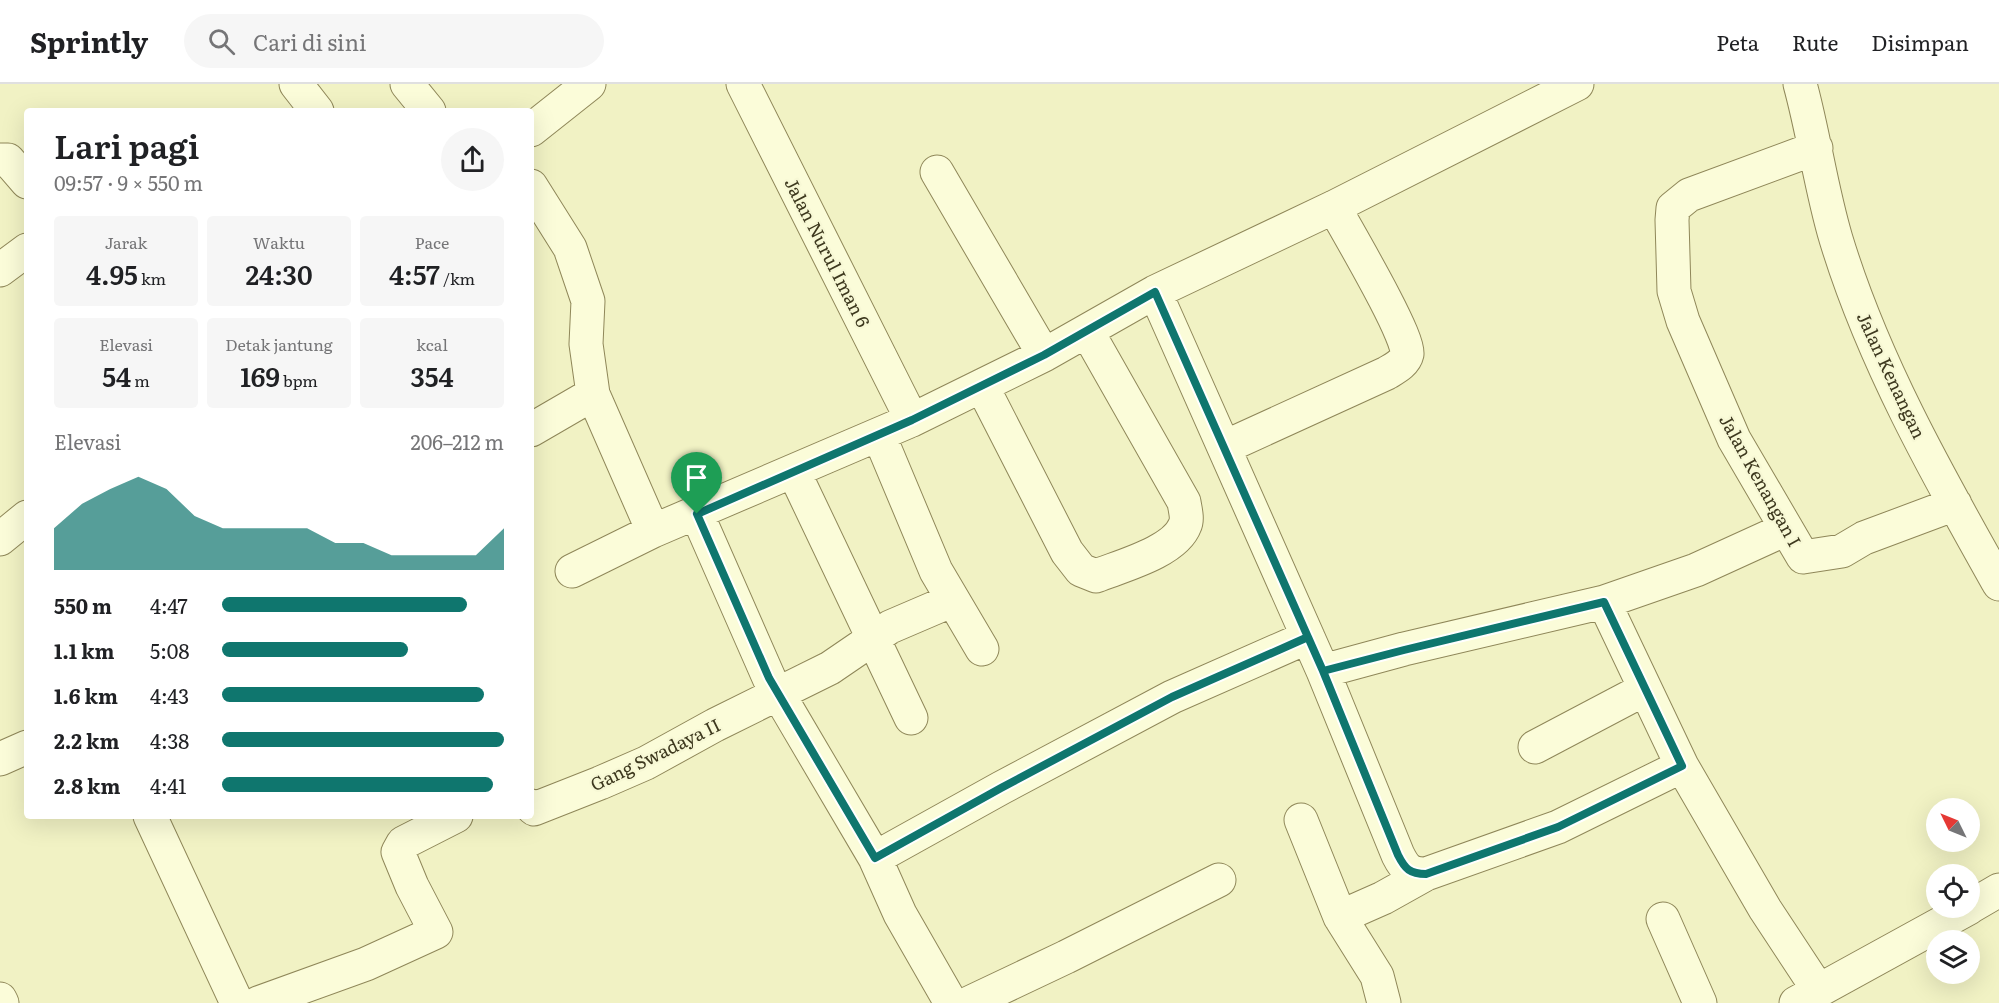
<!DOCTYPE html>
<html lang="id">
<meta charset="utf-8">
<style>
:root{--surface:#fff;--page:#f6f6f6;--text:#202124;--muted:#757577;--line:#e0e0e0;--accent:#0f766e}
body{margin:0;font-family:Literata,serif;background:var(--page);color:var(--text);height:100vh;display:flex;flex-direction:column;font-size:22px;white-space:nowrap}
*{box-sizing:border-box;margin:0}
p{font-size:20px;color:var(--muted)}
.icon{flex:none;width:33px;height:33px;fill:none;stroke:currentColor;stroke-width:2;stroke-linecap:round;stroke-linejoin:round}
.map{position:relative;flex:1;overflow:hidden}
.side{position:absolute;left:24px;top:24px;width:510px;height:711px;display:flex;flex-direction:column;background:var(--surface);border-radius:6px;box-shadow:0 6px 24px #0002}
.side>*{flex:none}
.needle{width:39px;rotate:313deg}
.tools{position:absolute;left:1926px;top:714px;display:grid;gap:12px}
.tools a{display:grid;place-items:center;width:54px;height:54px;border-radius:50%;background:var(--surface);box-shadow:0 6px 24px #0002;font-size:30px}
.pin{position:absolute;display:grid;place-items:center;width:51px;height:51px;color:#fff;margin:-62px -26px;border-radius:50% 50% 50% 0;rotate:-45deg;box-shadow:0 0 6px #0007}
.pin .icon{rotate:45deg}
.round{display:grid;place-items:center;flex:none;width:63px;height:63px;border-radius:32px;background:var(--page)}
.summary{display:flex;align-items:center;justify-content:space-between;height:102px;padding:0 30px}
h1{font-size:33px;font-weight:600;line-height:45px}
.metrics{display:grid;grid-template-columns:repeat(3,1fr);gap:9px;height:102px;padding:6px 30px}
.metrics div{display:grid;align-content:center;border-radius:6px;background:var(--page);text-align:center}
.metrics b{font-size:26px;font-weight:600}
.metrics small{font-size:16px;font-weight:400}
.metrics p{font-size:16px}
.chart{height:168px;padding:12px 30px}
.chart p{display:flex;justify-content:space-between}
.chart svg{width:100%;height:108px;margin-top:6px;fill:var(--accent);opacity:.7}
ul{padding:0 30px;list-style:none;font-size:20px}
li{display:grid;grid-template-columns:96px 72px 1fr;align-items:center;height:45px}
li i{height:15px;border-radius:8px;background:var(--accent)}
header{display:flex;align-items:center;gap:36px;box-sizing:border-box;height:84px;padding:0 30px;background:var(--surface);border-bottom:2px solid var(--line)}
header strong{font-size:28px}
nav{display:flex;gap:33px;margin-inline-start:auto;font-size:21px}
.search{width:420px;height:54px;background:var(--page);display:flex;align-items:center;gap:15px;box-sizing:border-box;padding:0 21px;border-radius:33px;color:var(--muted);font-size:22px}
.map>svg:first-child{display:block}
</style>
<header>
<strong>Sprintly</strong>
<div class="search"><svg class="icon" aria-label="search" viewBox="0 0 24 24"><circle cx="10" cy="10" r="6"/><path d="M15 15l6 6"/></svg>Cari di sini</div>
<nav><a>Peta</a><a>Rute</a><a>Disimpan</a></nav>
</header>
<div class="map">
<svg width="1999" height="919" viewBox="0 0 1999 919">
<rect width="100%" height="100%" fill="#f1f2c4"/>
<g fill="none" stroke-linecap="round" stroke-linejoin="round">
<g stroke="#8f8759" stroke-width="35">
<path id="minor" d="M296 0 317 27
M407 0 429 27
M743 0 912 336
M1800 0C1814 51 1821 105 1836 155 1873 277 1937 390 1999 500
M531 46 589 0
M1816 64 1689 111 1673 124 1672 136 1674 207 1683 237 1734 355 1803 473 1842 467 1864 454 1955 420
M0 76H8L27 98
M937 88 1044 271
M531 102 570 164 588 217 586 260 593 310 653 447
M0 186 27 166
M1155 208 1323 587 1398 771C1405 785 1410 790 1426 790L1558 743 1682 682
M982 302 1067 468 1081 486 1096 492C1121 482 1175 468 1185 441 1188 435 1185 425 1184 418L1087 247
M531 346 593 310
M879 351 936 487 982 565
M1225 363 1387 289C1395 284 1405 279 1407 270 1410 253 1346 145 1334 123
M794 388 911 634
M697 430 769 594 875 774 900 830 951 919
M0 455 27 433
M572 487 653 447 912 336 1044 271 1155 208 1334 123 1577 0
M1604 518 1696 486 1786 445
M1323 587 1404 565 1604 518 1682 682 1765 825 1819 907
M1535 663 1645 605
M0 675 27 663
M531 722 534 725 600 699 646 679 715 641 830 584 890 543 953 516
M150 732 237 919
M1301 736 1340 833 1377 892 1384 919
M875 774 1001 704 1172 613 1308 553
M1970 823 1999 806
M1340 833 1383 814 1426 790
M1663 835 1700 919
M0 915 2 919
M258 919 366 880 436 848 412 802 398 768 403 759 456 732
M969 919 1066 873 1219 796
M1796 919 1969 824"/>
</g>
<use href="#minor" stroke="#fbfcd9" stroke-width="33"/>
</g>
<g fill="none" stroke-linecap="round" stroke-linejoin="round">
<g stroke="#fff" stroke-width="12">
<path id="route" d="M697 430 769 594 875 774 1001 704 1172 613 1308 553 1323 587 1404 566 1604 518 1682 682 1558 743 1426 790C1410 790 1405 785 1398 771L1323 587 1155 208 1044 271 912 336 697 430"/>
</g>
<use href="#route" stroke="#0f766e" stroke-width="8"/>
</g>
<g text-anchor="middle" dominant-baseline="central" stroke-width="4.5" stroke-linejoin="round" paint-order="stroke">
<g font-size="18" fill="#3d381e" stroke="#f7f8d5">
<text transform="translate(828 168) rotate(63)">Jalan Nurul Iman 6</text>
<text transform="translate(1892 291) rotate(65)">Jalan Kenangan</text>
<text transform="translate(1761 396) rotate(61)">Jalan Kenangan I</text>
<text transform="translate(655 670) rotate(-26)">Gang Swadaya II</text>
</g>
</g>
</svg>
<div class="tools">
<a><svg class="needle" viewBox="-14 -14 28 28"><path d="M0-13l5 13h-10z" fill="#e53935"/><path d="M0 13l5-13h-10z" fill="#757577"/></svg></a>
<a><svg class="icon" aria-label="locate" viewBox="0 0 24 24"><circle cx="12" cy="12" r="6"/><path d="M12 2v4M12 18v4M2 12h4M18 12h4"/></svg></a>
<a><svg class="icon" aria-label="layers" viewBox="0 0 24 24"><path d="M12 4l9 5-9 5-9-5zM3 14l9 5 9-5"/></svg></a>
</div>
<div class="pin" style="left:697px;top:430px;background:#1e9e55"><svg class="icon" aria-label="arrive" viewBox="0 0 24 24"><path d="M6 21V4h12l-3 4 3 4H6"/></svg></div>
<section class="side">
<div class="summary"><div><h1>Lari pagi</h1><p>09:57 · 9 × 550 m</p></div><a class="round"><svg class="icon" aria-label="share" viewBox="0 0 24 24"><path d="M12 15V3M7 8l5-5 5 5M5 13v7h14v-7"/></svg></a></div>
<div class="metrics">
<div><p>Jarak</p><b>4.95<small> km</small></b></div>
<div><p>Waktu</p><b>24:30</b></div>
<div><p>Pace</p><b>4:57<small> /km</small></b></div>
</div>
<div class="metrics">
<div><p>Elevasi</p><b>54<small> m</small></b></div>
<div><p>Detak jantung</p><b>169<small> bpm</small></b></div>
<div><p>kcal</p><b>354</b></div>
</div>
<div class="chart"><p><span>Elevasi</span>206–212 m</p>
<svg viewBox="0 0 160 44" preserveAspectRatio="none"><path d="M0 44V27L10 17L20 11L30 6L40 11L50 22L60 27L70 27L80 27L90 27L100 33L110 33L120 38L130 38L140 38L150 38L160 27V44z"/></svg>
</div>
<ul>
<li><b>550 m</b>4:47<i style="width:87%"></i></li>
<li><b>1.1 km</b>5:08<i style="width:66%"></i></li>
<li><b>1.6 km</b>4:43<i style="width:93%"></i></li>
<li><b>2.2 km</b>4:38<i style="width:100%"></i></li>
<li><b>2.8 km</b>4:41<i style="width:96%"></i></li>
</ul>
</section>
</div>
